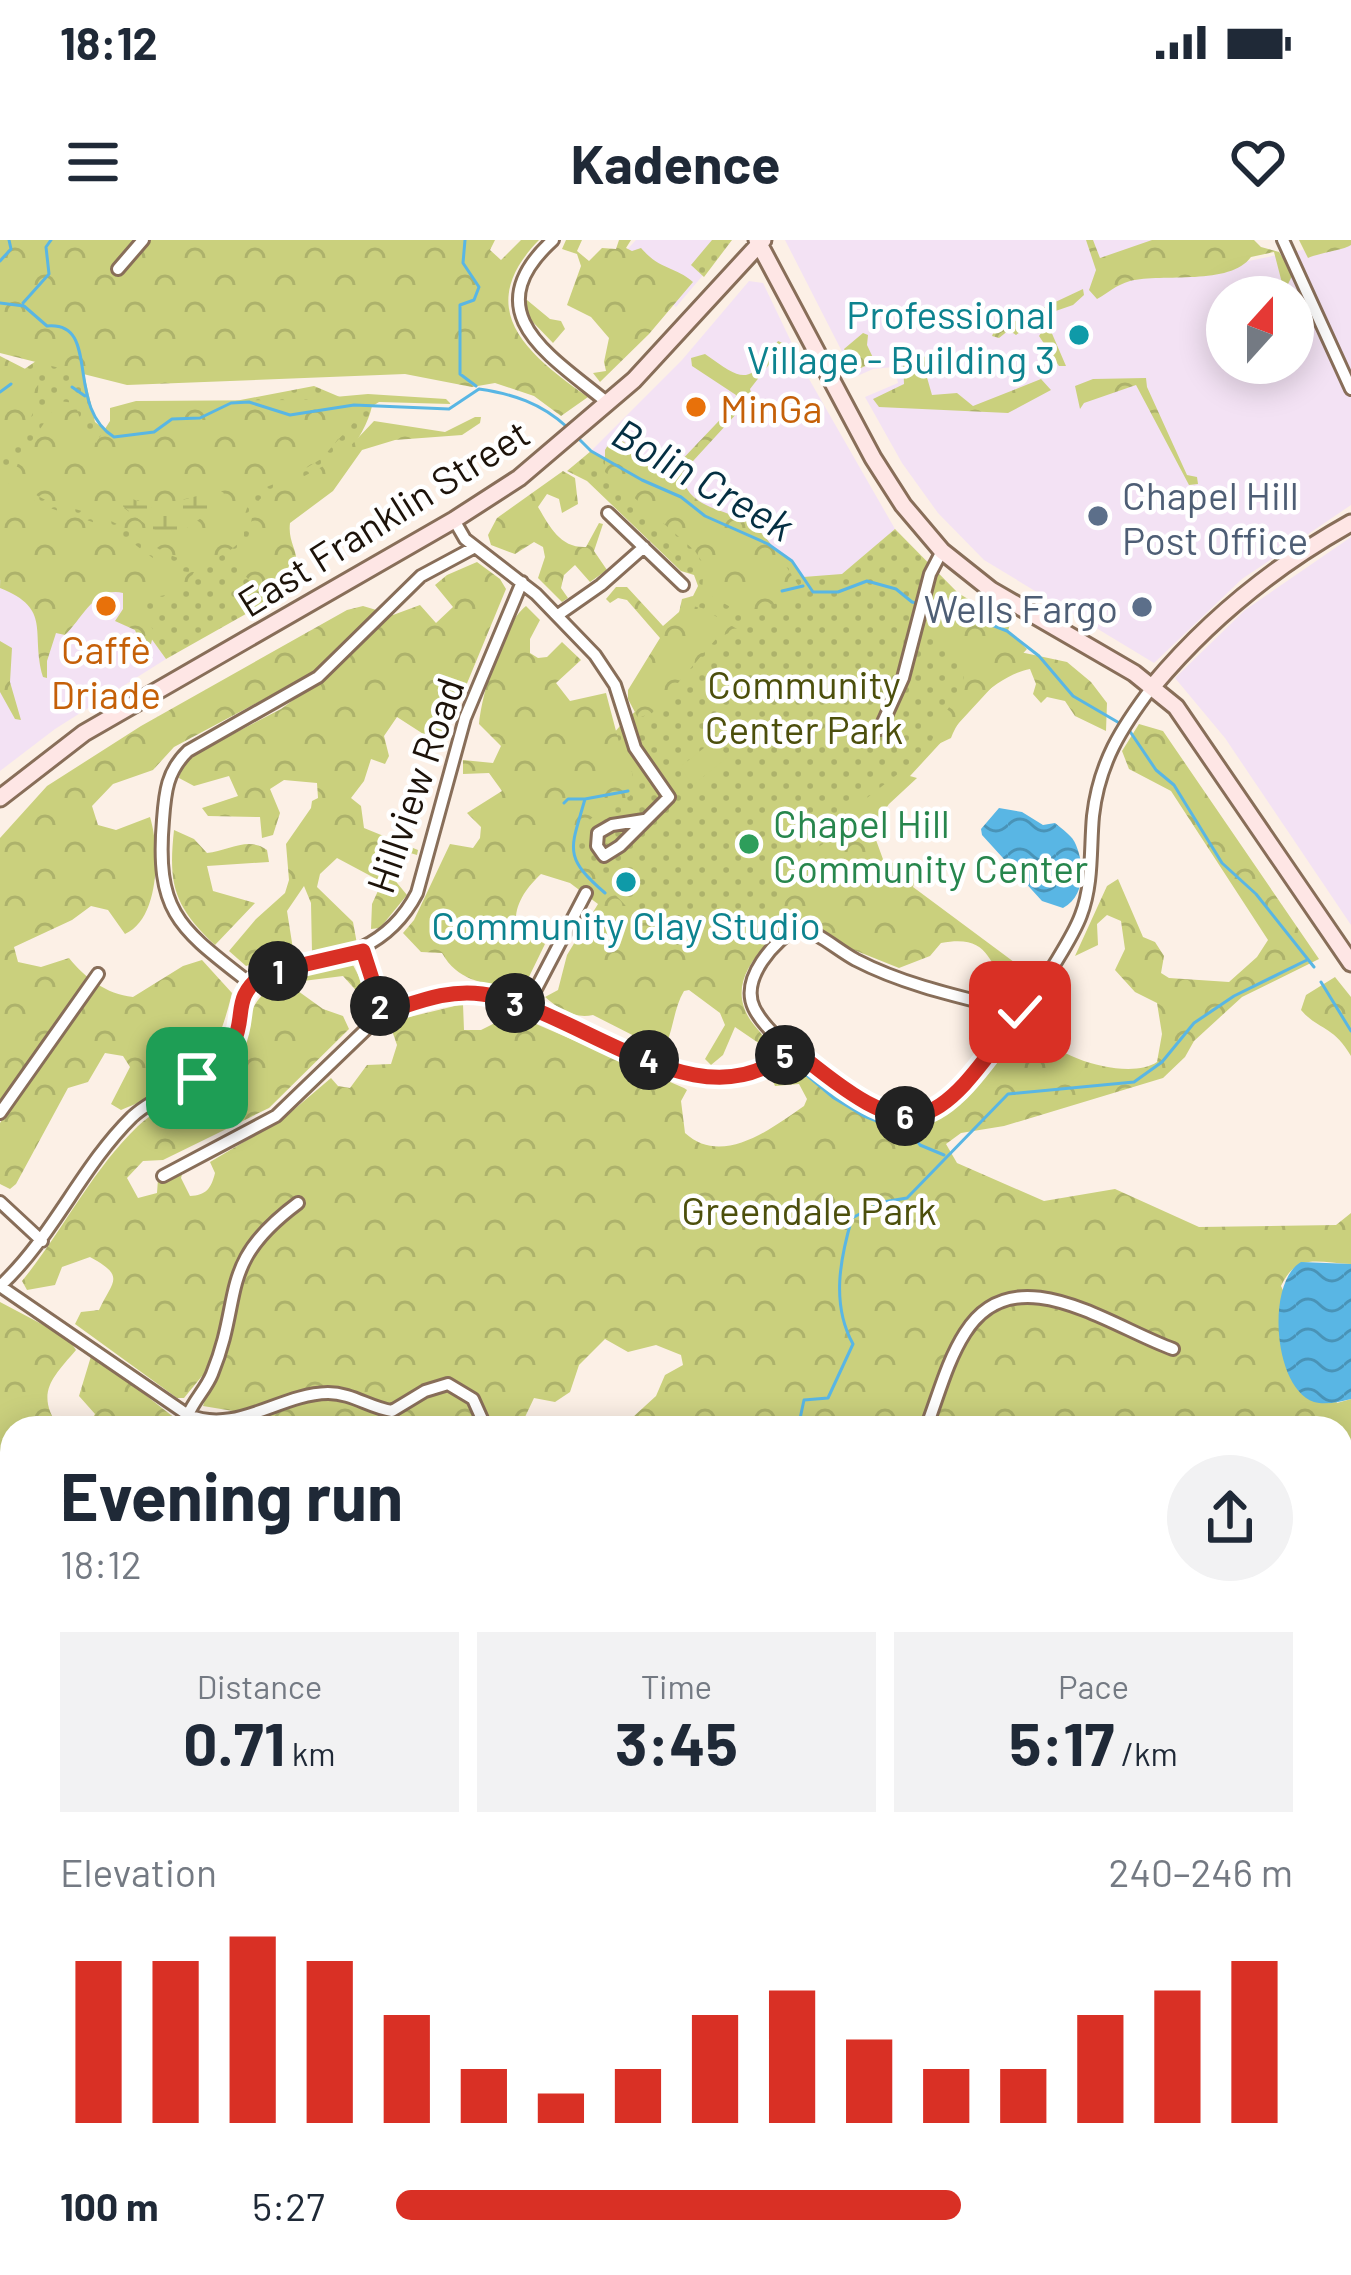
<!DOCTYPE html>
<meta charset="utf-8">
<style>
:root{--surface:#fff;--page:#f2f2f3;--text:#1f2937;--muted:#747a83;--accent:#d93025}
body{margin:0;font-family:Barlow,sans-serif;background:var(--page);color:var(--text);height:100vh;display:flex;flex-direction:column;font-size:45px;white-space:nowrap}
*{box-sizing:border-box;margin:0}
p{font-size:39px;color:var(--muted)}
.icon{flex:none;width:66px;height:66px;fill:none;stroke:currentColor;stroke-width:2;stroke-linecap:round;stroke-linejoin:round}
.map{position:relative;flex:1;overflow:hidden}
.side{position:absolute;left:0px;top:1176px;width:1353px;height:861px;display:flex;flex-direction:column;background:var(--surface);border-radius:36px 36px 0 0;box-shadow:0 6px 30px #0003}
.side>*{flex:none}
.needle{width:78px;rotate:21deg}
.buttons{position:absolute;left:1206px;top:36px;display:grid;gap:24px}
.buttons a{display:grid;place-items:center;width:108px;height:108px;border-radius:50%;background:var(--surface);box-shadow:0 6px 30px #0003;font-size:60px}
.pin{position:absolute;display:grid;place-items:center;width:102px;height:102px;color:#fff;margin:-51px;border-radius:24px;box-shadow:0 6px 18px #0006}
.km{position:absolute;width:60px;height:60px;margin:-30px;border-radius:50%;background:#222;color:#fff;font-size:33px;line-height:60px;text-align:center}
.round{display:grid;place-items:center;flex:none;width:126px;height:126px;border-radius:63px;background:var(--page)}
.overview{display:flex;align-items:center;justify-content:space-between;height:204px;padding:0 60px}
h1{font-size:66px;font-weight:700;line-height:90px}
.metrics{display:grid;grid-template-columns:repeat(3,1fr);gap:18px;height:204px;padding:12px 60px}
.metrics div{display:grid;align-content:center;border-radius:0px;background:var(--page);text-align:center}
.metrics b{font-size:60px;font-weight:700}
.metrics small{font-size:33px;font-weight:400}
.metrics p{font-size:33px}
.chart{height:336px;padding:24px 60px}
.chart p{display:flex;justify-content:space-between}
.chart svg{width:100%;height:216px;margin-top:12px;stroke:var(--accent);stroke-width:6}
ul{padding:0 60px;list-style:none;font-size:39px}
li{display:grid;grid-template-columns:192px 144px 1fr;align-items:center;height:90px}
li i{height:30px;border-radius:15px;background:var(--accent)}
.status{display:flex;justify-content:space-between;align-items:center;height:84px;padding:0 60px;background:var(--surface);direction:ltr}
.status svg{height:33px;fill:currentColor}
header{display:flex;justify-content:space-between;align-items:center;height:156px;padding:0 60px;background:var(--surface);font-size:54px;font-weight:700}
.map>svg:first-child{display:block}
</style>
<div class="status"><b>18:12</b><svg viewBox="0 0 49 12"><path d="M0 12V9h3v3zM5 12V6h3v6zM10 12V3h3v9zM15 12V0h3v12zM26 1h20v11H26zM47 4h2v5h-2z"/></svg></div>
<header><svg class="icon" aria-label="menu" viewBox="0 0 24 24"><path d="M4 6h16M4 12h16M4 18h16"/></svg>Kadence<svg class="icon" aria-label="heart" viewBox="0 0 24 24"><path d="M12 20l-8-8c-3-5 5-10 8-4 3-6 11-1 8 4z"/></svg></header>
<div class="map">
<svg width="1351" height="2035" viewBox="0 0 1351 2035">
<defs>
<pattern id="green-dots" width="8" height="8" patternUnits="userSpaceOnUse" patternTransform="scale(3)"><rect width="8" height="8" fill="#cad07d"/><path d="M2 2h.1M6 6h.1" fill="none" stroke="#adb26b" stroke-width="1.8" stroke-linecap="round"/></pattern>
<pattern id="forest-crowns" width="20" height="18" patternUnits="userSpaceOnUse" patternTransform="scale(3)"><rect width="20" height="18" fill="#cad07d"/><path d="M2 6a3 3 0 1 1 6 0M12 15a3 3 0 1 1 6 0" fill="none" stroke="#adb26b"/></pattern>
<pattern id="wetland-marsh" width="20" height="14" patternUnits="userSpaceOnUse" patternTransform="scale(3)"><rect width="20" height="14" fill="#cad07d"/><path d="M1 5h8M5 5V1M11 12h8M15 12V8" fill="none" stroke="#adb26b"/></pattern>
<pattern id="water-waves" width="16" height="10" patternUnits="userSpaceOnUse" patternTransform="scale(3)"><rect width="16" height="10" fill="#59b6e4"/><path d="M0 5q4-4 8 0t8 0" fill="none" stroke="#4993b7"/></pattern>
</defs>
<rect width="100%" height="100%" fill="#fcf0e6"/>
<path fill="#f3e2f4" fill-rule="evenodd" d="M636 0H727L726 8 676 67 621 16Z
M785 0H1174L1209 29 1351 0V265L1242 339 1154 423 984 320 938 273 902 223 865 157 898 143 894 127 873 129 855 137ZM1227 57H1293V123H1227Z
M749 41 763 43 809 139 895 289 842 335 803 337 591 211 682 120Z
M1351 297V685L1225 498 1175 438 1245 370Z
M114 327 135 376 166 419 55 489 0 531V340Z"/>
<path fill="url(#green-dots)" d="M712 0H732L704 37 691 25Z
M75 94 95 182 114 197 230 162 314 146 354 163 372 166C361 218 283 282 246 321L276 357 166 419 135 376 114 327 0 340V146Z
M591 211 768 304 792 321 803 337 842 334 895 289 958 353 1010 384 1008 391 1027 409 713 750 526 594 620 486 684 425 671 409 682 359 693 356 698 346 694 335 681 331 587 241 567 231Z"/>
<path fill="url(#forest-crowns)" fill-rule="evenodd" d="M0 0H495L490 10 501 20 521 0H539C472 69 527 114 588 157L561 176 534 156 495 143 472 147 405 134 127 145 0 113Z
M566 0H582L577 11 589 21 602 8 616 9 619 0H631L626 8 632 11 641 8C661 31 673 25 693 42L649 94 600 142 593 133 606 131 604 122 609 98 591 77 567 65 581 26 577 14 562 9Z
M1086 0H1093L1100 18 1152 0H1254L1261 7 1279 12 1293 34 1287 46 1282 43 1274 12 1251 17C1230 46 1163 33 1130 41 1116 45 1108 53 1097 59L1089 50 1096 30Z
M1299 0H1351V5C1344 10 1322 12 1308 18Z
M1083 49 1084 55 1073 65 1044 75 1066 126H1059L1039 96 1045 87 1036 80 1016 95 1009 90 999 98 992 96 994 91Z
M527 60 550 79 561 81 565 89 553 103 527 76Z
M863 93 868 95 867 105 875 122 856 130 844 109Z
M778 101 787 105 791 115 778 113 750 149 755 167 738 172 682 233C686 272 733 268 756 288 774 304 788 330 802 351L796 359 761 367 750 378 702 351 704 325 695 311 605 232V210L614 195 665 231 676 226 734 165 736 155 692 126 691 118 705 114C747 144 748 144 778 101Z
M935 115 940 124 924 127 932 155 957 153 973 166 1041 139 1051 150 1008 173 879 167 873 159 904 144 903 120Z
M0 116 37 135C44 174 20 191 0 222Z
M1146 138 1147 147 1187 235 1197 237 1198 244 1189 245 1136 145 1084 163 1080 169 1075 146 1093 139Z
M368 154 446 159 451 164 379 162 363 172 321 219 293 236 252 253 244 277V298C189 354 152 295 99 276 66 265 37 265 14 235L19 220 59 161 75 163 83 189 96 203 110 181V168L136 161 301 160ZM218 250 214 268 188 285 152 289 120 265 138 260 152 268Z
M475 177H481L480 183 462 195 395 200 362 210 333 251 290 283C287 308 305 312 292 345L278 354H261L237 326C253 305 246 279 260 259L339 218 374 181 445 192Z
M563 231 575 238 578 264 562 273 559 259 547 254 538 267C550 287 560 308 586 307L599 283 603 284 594 311 607 330 590 342 575 325 564 335 561 348 568 358 562 362 538 338 545 317 543 307 534 302 515 314 491 305 488 295 497 278Z
M3 239C43 274 68 270 112 290 141 304 160 333 194 332L183 352 143 359 141 371 154 391 151 404 141 405 135 390 115 381 123 369V353C95 346 82 379 65 395L56 393 47 421V438L43 437C30 392 53 369 0 348Z
M477 322 500 339 506 349 456 470 445 508 397 477 384 496 389 516 385 524 371 519 364 541 351 558 361 566 364 588 418 610 417 615 380 604 374 615 407 655 380 688 371 689 372 664 382 642 337 618 320 634 317 647 353 682 357 704 327 713H312L311 663 304 646 287 671 293 709 246 726 229 711 256 679 285 653 289 640 286 604 311 568 312 561 318 558 317 543 284 540 270 549 280 573 273 595 262 598 260 577 208 576 202 568 238 556 229 536 194 546 179 538 183 523 193 515 281 469 316 443 313 433 174 507 153 530 113 544 92 566 98 585 116 590 150 577C160 609 160 679 125 694L108 670 91 666 72 680 14 707 18 722 41 727 69 718C85 738 106 754 133 757L183 726 202 720 232 753C213 831 194 840 121 870L111 864 130 827 123 816 105 813 88 842 68 848 16 944 10 949 0 944V883L9 869 0 870V598L47 546 141 486 347 370 363 366 393 375 420 365 436 383 453 367 435 345 447 335Z
M616 347H627L663 386 687 365 702 368 737 389 716 399 652 473 638 478 628 459V450L660 398 627 360 618 358 610 363 606 359Z
M937 352 972 366 1020 412 1067 422 1091 442 1107 463 1106 491 1075 476 1065 461 1047 457 1041 463 1033 454 1036 444 1030 429C999 435 962 469 951 498L930 508C942 454 998 441 933 393L931 379Z
M526 366 540 380 530 399V413L538 418 547 417 562 402 581 420 556 443 570 461 606 453 626 529 633 532 630 556C604 569 572 581 579 617L625 665 640 673 664 703 675 708 695 705 709 687 718 698 734 705 793 654 801 617 823 604 832 585 899 533 917 538 889 564 872 589 884 622 920 625 913 647 1034 737 1019 750H1008C988 720 988 694 941 703L930 716 899 728 839 704 807 683 789 682C761 709 724 741 751 781 759 792 768 799 773 813L735 787 723 815 711 825 705 819 725 785 720 773 689 750 684 751C674 768 674 786 666 805L650 804 593 775C574 779 559 769 545 757L558 750 567 715 598 664 570 643 541 634C526 648 512 667 517 688L545 704 525 745 515 750C485 743 458 742 442 713L421 712 403 693 414 680 450 604 473 608 480 598 481 587 467 573 502 551 489 533 463 534V520L493 523 501 506 479 484C482 453 501 386 526 366Z
M0 401 12 408 10 442 21 480 15 479 0 452Z
M1139 484 1163 491 1319 719 1242 757 1194 801 1185 817 1163 838 1004 886 961 893 946 904 957 923 1044 961 1115 949 1199 987 1336 985 1351 973V1024C1318 1023 1297 1012 1281 1046L1337 1163 1351 1159V1533L1341 1531V1188H634L633 1177 656 1156 665 1135 683 1125 681 1115 656 1105 628 1112 605 1099 579 1125 570 1152 555 1162 534 1158 525 1177 528 1181 543 1179 553 1182 551 1188H229L233 1171 203 1166 208 1151 202 1136 184 1158H177L75 1084 81 1072 99 1070C112 1041 127 1037 90 1017L62 1027 55 1045 27 1050 22 1041C62 992 92 930 138 886 164 862 197 853 222 830 240 814 243 795 251 773 264 737 312 734 345 724L353 725 369 756V765L343 736 303 741 298 751 323 769 343 776 349 789 269 868 163 920 143 921 127 938 138 958 157 953 158 939 166 940 183 931 181 938 190 956C206 955 211 949 215 933L210 922 284 878 331 838 338 846 350 848 367 825 391 824 397 805 389 782 463 764 464 790H481L513 774 684 848 687 850 681 861 685 893C722 927 771 889 804 866L807 859 799 844 775 846 772 839 794 822C922 932 942 883 1032 775 1035 781 1036 788 1040 793 1058 820 1131 840 1157 822L1162 794 1157 763 1135 752 1115 730 1125 709 1121 681 1107 675 1097 684 1098 705 1075 716 1107 646 1118 639 1143 697 1155 702 1164 716 1161 733 1169 738 1229 742 1257 717 1268 700 1171 551 1129 529 1122 511Z
M174 590 194 599 207 613C228 611 249 596 267 610L269 622 207 626 213 651 255 663 215 705C174 666 168 645 174 590Z
M1335 737 1351 757V816C1333 785 1318 790 1301 770L1306 755Z
M0 1062 68 1098 76 1110C52 1138 35 1153 59 1188H12V1822L0 1815Z
M92 1113 176 1179 177 1188H87L95 1174 79 1156Z
M6 1944 12 1945V2025H74L92 2035H0V1949Z
M179 2025H752L761 2034 770 2035H176Z
M796 2025H1065L1060 2035H772L777 2030 794 2032Z"/>
<path fill="url(#wetland-marsh)" d="M219 250 224 253 215 268 176 296 152 289 120 264V258L126 256 153 268Z"/>
<path fill="#cad07d" d="M714 500 728 517 693 545 680 527Z
M1351 1906V1977L1341 1971V1925Z"/>
<path fill="url(#water-waves)" d="M999 568 1022 572 1043 585 1055 583C1062 589 1073 596 1076 605 1085 626 1085 657 1063 668L1042 661 982 595 981 589Z
M1301 1022 1351 1024V1159C1340 1162 1325 1165 1314 1162 1273 1148 1266 1042 1301 1022Z"/>
<g fill="none" stroke-linecap="round" stroke-linejoin="round">
<path stroke="#59b6e4" stroke-width="3" d="M465 0 463 23 479 47 474 60 460 65V134L476 146
M0 21 11 9 9 0
M0 63 24 66 47 86C102 81 64 166 114 197L154 192 172 179 200 178 231 163 249 162 290 175 354 165 449 169 479 149C513 154 541 163 567 187
M23 63 49 34 46 7 51 0
M72 147 85 156
M0 152 11 144
M578 198 591 211 642 240 681 257 705 276 768 304 792 321 813 352H838L867 341 896 349 912 362 969 376 1007 391 1039 416 1073 456 1121 484
M782 351 803 346
M1129 490 1156 530 1174 545 1222 623 1256 654 1314 727
M564 563 568 559H584
M605 653C562 616 571 609 585 559L628 551
M1321 742 1351 791
M744 844 788 825 796 826 834 858 864 876 913 895 920 905 944 915
M798 1188 804 1160 828 1158 853 1104C831 1064 840 1019 852 978L883 962 907 958 1008 854 1134 842 1162 822 1194 783 1234 756 1307 720
M0 2024 12 2020
M27 2025 41 2035
M252 2035 264 2025"/>
<g stroke="#886e59" stroke-width="16">
<path id="street" d="M553 0C473 73 551 116 609 164
M1283 0 1351 149
M118 29 143 0
M608 273 683 345
M454 280 465 299 536 354 595 415 615 445 635 508 669 557 620 606 604 616 597 606 598 593 612 585 644 580
M558 375 601 345 644 307
M880 489 903 438 930 334 942 311
M363 711 383 773
M251 744C181 689 155 675 163 580 165 552 167 531 188 511L318 437 421 336 475 307
M526 768 586 653
M1020 772C965 758 906 746 856 720 836 709 821 694 799 687 774 700 740 739 754 768 769 799 822 833 849 854 873 873 905 883 934 870 970 855 1067 714 1081 675 1093 644 1090 608 1093 576 1099 523 1121 488 1153 446
M0 873 98 734
M163 936 276 876 383 773 450 752 502 758 670 829C717 840 756 843 792 808
M0 962 42 1001
M0 1046C53 997 81 927 132 877 161 850 210 843 231 808 248 779 229 760 263 734 326 720 384 717 417 653L465 478 522 342
M0 1046 188 1175C194 1160 206 1149 212 1134 244 1056 216 1024 298 963
M186 1188 188 1175C237 1195 279 1154 328 1153 352 1153 370 1168 392 1171L425 1151 448 1144 473 1159 486 1188
M926 1188C938 1157 947 1121 965 1093 1014 1014 1109 1086 1173 1109
M0 1326 12 1342
M1341 1558 1348 1546
M0 1696 12 1684
M1341 1699 1351 1703
M0 1825 12 1833
M0 1928 12 1934
M1281 2025 1287 2035
M690 2035 696 2025
M1067 2035 1072 2025
M1152 2035 1157 2025"/>
</g>
<g stroke="#886e59" stroke-width="21">
<path id="secondary" d="M757 0 873 218 903 265 942 311 991 350 1134 433 1176 467 1351 723
M1153 446C1209 379 1274 326 1351 283
M0 558 84 493 454 280 519 238 634 140 763 0"/>
</g>
<g stroke="#d2d0ce" stroke-width="24">
<path id="highway" d="M1341 1604 1351 1587
M1341 1648 1351 1630
M1097 2035 1102 2025
M1119 2035 1125 2025"/>
</g>
<use href="#street" stroke="#fff" stroke-width="10"/>
<use href="#secondary" stroke="#fee6e5" stroke-width="15"/>
<use href="#highway" stroke="#fbaba7" stroke-width="18"/>
</g>
<g fill="none" stroke-linecap="round" stroke-linejoin="round">
<g stroke="#fff" stroke-width="24">
<path id="route" d="M197 838C211 829 225 819 233 804 247 774 231 759 263 734L363 711 383 773C416 763 446 749 482 754 577 767 704 893 792 808 915 910 931 896 1020 772"/>
</g>
<use href="#route" stroke="#d93025" stroke-width="15"/>
</g>
<g fill="#0f9aa8" stroke="#fff" stroke-width="4.5">
<circle cx="1079" cy="95" r="12"/>
<circle cx="626" cy="642" r="12"/>
</g>
<g fill="#e8710a" stroke="#fff" stroke-width="4.5">
<circle cx="696" cy="167" r="12"/>
<circle cx="106" cy="366" r="12"/>
</g>
<g fill="#5c6f8a" stroke="#fff" stroke-width="4.5">
<circle cx="1098" cy="276" r="12"/>
<circle cx="1142" cy="367" r="12"/>
</g>
<circle fill="#2e9e5b" stroke="#fff" stroke-width="4.5" cx="749" cy="604" r="12"/>
<g text-anchor="middle" dominant-baseline="central" stroke-width="9" stroke-linejoin="round" paint-order="stroke">
<g font-size="39" fill="#0d838f" stroke="#fff" text-anchor="end">
<text x="1055" y="73">Professional<tspan x="1055" dy="45">Village - Building 3</tspan></text>
<text x="626" y="684" text-anchor="middle">Community Clay Studio</text>
</g>
<g font-size="39" fill="#c56008" stroke="#fff" text-anchor="start">
<text x="720" y="167">MinGa</text>
<text x="106" y="408" text-anchor="middle">Caffè<tspan x="106" dy="45">Driade</tspan></text>
</g>
<g font-size="39" fill="#4e5e75" stroke="#fff" text-anchor="start">
<text x="1122" y="254">Chapel Hill<tspan x="1122" dy="45">Post Office</tspan></text>
<text x="1118" y="367" text-anchor="end">Wells Fargo</text>
</g>
<g font-size="39" fill="#1d130a" stroke="#fff">
<text transform="translate(383 277) rotate(-32)">East Franklin Street</text>
<text transform="translate(414 545) rotate(-71)">Hillview Road</text>
</g>
<g font-size="39" fill="#4c4f0c" stroke="#fff">
<text x="804" y="443">Community<tspan x="804" dy="45">Center Park</tspan></text>
<text x="809" y="969">Greendale Park</text>
</g>
<g font-size="39" fill="#27864d" stroke="#fff" text-anchor="start">
<text x="773" y="582">Chapel Hill<tspan x="773" dy="45">Community Center</tspan></text>
</g>
<g font-size="42" font-style="italic" fill="#042f42" stroke="#fff">
<text transform="translate(704 238) rotate(30)">Bolin Creek</text>
</g>
</g>
</svg>
<div class="buttons">
<a><svg class="needle" viewBox="-14 -14 28 28"><path d="M0-13l5 13h-10z" fill="#e53935"/><path d="M0 13l5-13h-10z" fill="#747a83"/></svg></a>
</div>
<div class="pin" style="left:197px;top:838px;background:#1e9e55"><svg class="icon" aria-label="arrive" viewBox="0 0 24 24"><path d="M6 21V4h12l-3 4 3 4H6"/></svg></div>
<div class="pin" style="left:1020px;top:772px;background:#d93025"><svg class="icon" aria-label="check" viewBox="0 0 24 24"><path d="M5 12l5 5 9-10"/></svg></div>
<b class="km" style="left:278px;top:731px">1</b>
<b class="km" style="left:380px;top:766px">2</b>
<b class="km" style="left:515px;top:763px">3</b>
<b class="km" style="left:649px;top:820px">4</b>
<b class="km" style="left:785px;top:815px">5</b>
<b class="km" style="left:905px;top:876px">6</b>
<section class="side">
<div class="overview"><div><h1>Evening run</h1><p>18:12</p></div><a class="round"><svg class="icon" aria-label="share" viewBox="0 0 24 24"><path d="M12 15V3M7 8l5-5 5 5M5 13v7h14v-7"/></svg></a></div>
<div class="metrics">
<div><p>Distance</p><b>0.71<small> km</small></b></div>
<div><p>Time</p><b>3:45</b></div>
<div><p>Pace</p><b>5:17<small> /km</small></b></div>
</div>
<div class="chart"><p><span>Elevation</span>240–246 m</p>
<svg viewBox="0 0 160 44" preserveAspectRatio="none"><path d="M5 44V11M15 44V11M25 44V6M35 44V11M45 44V22M55 44V33M65 44V38M75 44V33M85 44V22M95 44V17M105 44V27M115 44V33M125 44V33M135 44V22M145 44V17M155 44V11"/></svg>
</div>
<ul>
<li><b>100 m</b>5:27<i style="width:63%"></i></li>
</ul>
</section>
</div>
